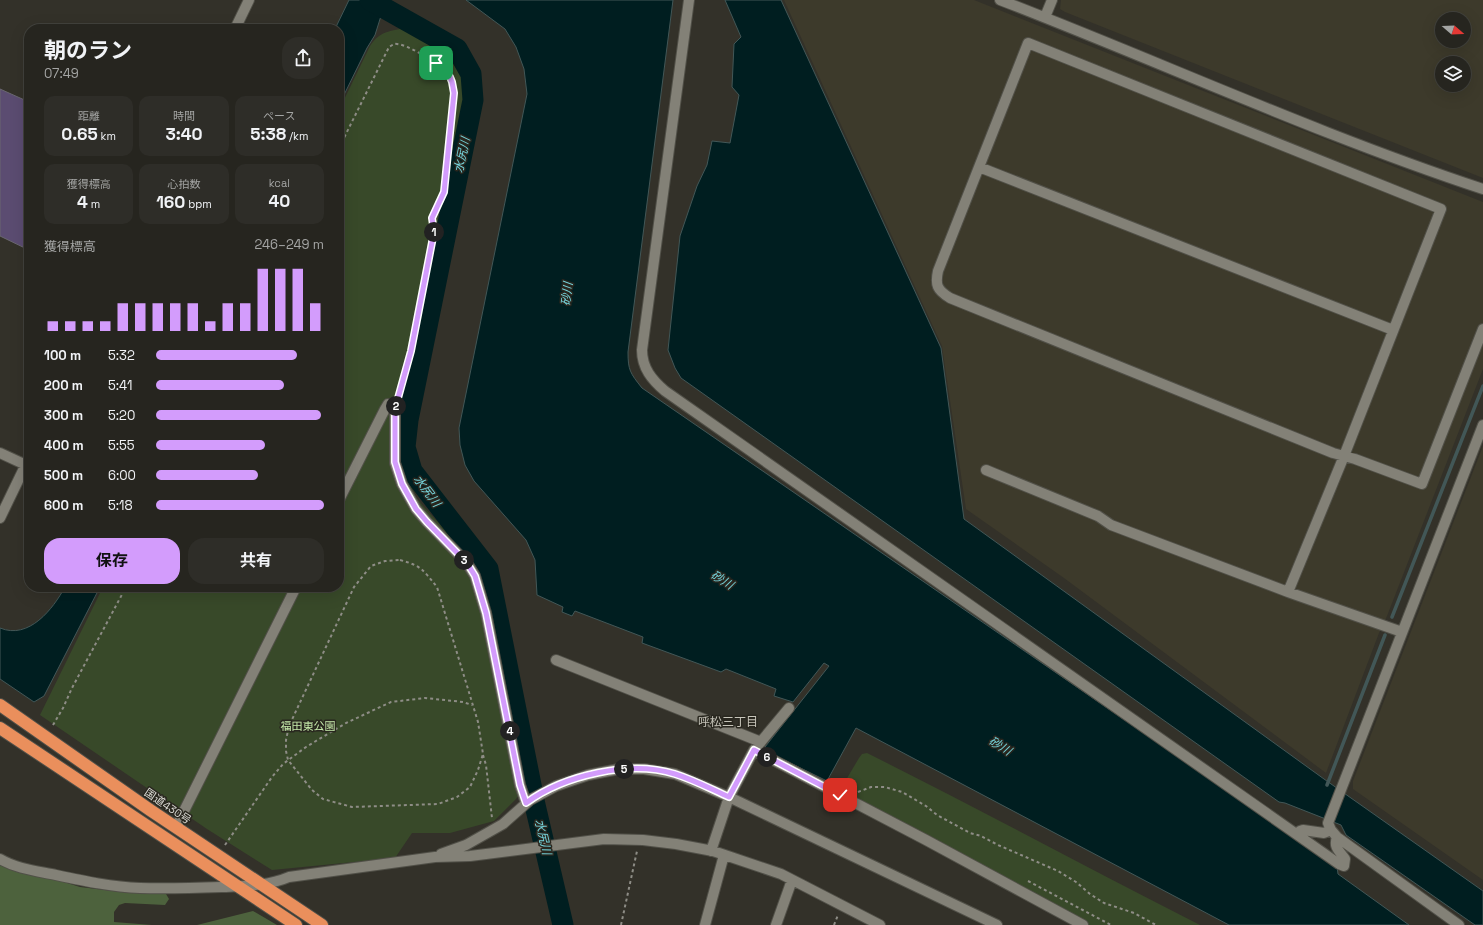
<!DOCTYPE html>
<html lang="ja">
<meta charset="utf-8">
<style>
:root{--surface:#26251f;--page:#2e2d28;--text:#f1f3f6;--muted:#a4a5a4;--line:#42423d;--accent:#d39cfc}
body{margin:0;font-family:"Space Grotesk","Noto Sans JP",sans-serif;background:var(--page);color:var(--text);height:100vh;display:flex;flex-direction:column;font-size:15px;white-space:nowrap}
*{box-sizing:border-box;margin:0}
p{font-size:13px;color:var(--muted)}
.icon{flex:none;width:22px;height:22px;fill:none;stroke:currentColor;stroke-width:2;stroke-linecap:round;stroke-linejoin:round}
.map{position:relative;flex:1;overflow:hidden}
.details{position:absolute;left:24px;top:24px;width:320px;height:568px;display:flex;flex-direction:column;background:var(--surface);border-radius:16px;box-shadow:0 4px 16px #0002,0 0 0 1px var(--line)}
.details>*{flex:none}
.needle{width:26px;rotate:109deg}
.fabs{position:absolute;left:1435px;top:12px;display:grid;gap:8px}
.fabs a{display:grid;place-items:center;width:36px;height:36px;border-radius:50%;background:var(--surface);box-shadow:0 4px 16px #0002,0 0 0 1px var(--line);font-size:20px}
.pin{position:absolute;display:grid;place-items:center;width:34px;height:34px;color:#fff;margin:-17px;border-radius:8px;box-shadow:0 2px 6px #0006}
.km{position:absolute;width:20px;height:20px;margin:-10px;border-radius:50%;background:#222;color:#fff;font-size:11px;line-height:20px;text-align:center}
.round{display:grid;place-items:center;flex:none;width:42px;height:42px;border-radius:16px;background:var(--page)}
.headline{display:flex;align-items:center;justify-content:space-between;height:68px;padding:0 20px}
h1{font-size:22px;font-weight:700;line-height:30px}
.figures{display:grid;grid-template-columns:repeat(3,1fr);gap:6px;height:68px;padding:4px 20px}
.figures div{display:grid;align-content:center;border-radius:10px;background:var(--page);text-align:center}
.figures b{font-size:17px;font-weight:700}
.figures small{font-size:11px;font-weight:400}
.figures p{font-size:11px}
.chart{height:112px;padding:8px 20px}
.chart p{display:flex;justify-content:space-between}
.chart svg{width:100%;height:72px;margin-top:4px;stroke:var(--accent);stroke-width:6}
.cta{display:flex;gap:8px;margin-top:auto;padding:8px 20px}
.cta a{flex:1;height:46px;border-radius:16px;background:var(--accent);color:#111;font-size:16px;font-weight:700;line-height:46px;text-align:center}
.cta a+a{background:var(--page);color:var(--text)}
ul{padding:0 20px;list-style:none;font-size:13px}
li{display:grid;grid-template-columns:64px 48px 1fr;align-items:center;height:30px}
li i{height:10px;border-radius:5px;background:var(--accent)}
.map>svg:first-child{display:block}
</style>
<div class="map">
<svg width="1483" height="925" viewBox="0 0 1483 925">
<rect width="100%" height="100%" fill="#333129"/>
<path fill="#3d3a2b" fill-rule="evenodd" d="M784 0H974L1483 202V369L1387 616 1379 633 1326 773 1064 578 966 509 942 346Z
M1061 0H1483V178L1065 12 1060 9ZM1442 19H1464V41H1442ZM1442 63H1464V85H1442Z
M1483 446V880L1353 789V781Z"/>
<path fill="#384929" d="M400 29 427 39 445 51 460 65 468 88 401 423 398 449 403 468 416 497 423 506 465 552 479 571 490 608 511 704 516 735 526 779 525 786 516 799 494 821 450 833H412L395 858 272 870 207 829 40 715 103 587H339V110L370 46C379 33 385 32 400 29Z
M867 753C979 809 1088 868 1200 925H1089L1027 893 1015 885V882L840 793V790L859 758 862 754Z"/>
<path fill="#4d623d" d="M0 862 80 887 122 892 166 894 169 899 165 905 125 903 119 905 114 912V922L152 925H0Z
M253 911 277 925H197Z"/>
<path fill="#001e20" stroke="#425757" d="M349 0H386L375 35 367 48 339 105V29H335Z
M466 0H673L628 352C628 370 630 373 642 388L1337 866 1338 874 1409 925H1229L856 728 827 781 766 751 765 747 829 666 824 663 793 702 774 696 776 689 726 669 721 672 642 643 643 637 575 611 572 616 562 612 563 607 537 595 535 560 526 540 474 481 465 465 460 445 459 428 527 94 524 69 516 47 505 29Z
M725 0H781L941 348 964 519 1324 779 1483 891V925H1475L1346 835 1341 825 1285 803 1279 802 681 378 675 368 668 350 680 236 697 186 707 165 712 141 730 143 739 95 732 87 734 44 741 37Z
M65 587H100L44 696 34 702 0 679V628C29 640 53 609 65 587Z"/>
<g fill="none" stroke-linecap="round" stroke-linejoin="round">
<path stroke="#425757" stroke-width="3.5" d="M1392 617 1483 386
M1327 785 1385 635"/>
<path stroke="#001e20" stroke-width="21" d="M370 0 457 49 471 74 473 100 408 420 405 447 412 471 488 569 535 805 563 925"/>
</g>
<path fill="#5b4c71" stroke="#6a6770" d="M0 89 29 102V250L0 236Z"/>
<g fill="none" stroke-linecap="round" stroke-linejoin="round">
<g stroke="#515048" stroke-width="12">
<path id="minor" d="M689 0 642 350C642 368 652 380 665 391L1339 864 1344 866 1345 859C1340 851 1333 848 1337 837
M1000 0C1161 62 1319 135 1483 189
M1045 17 1052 0
M235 29 249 0
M979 167 938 271C935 285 937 290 950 298L1333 453 1355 459 1422 484 1483 329
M0 453 26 465
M986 470 1098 516 1111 525 1288 592 1402 632
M339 500 385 409 388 404 392 405 395 409V463L402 484 416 509 427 522 467 563 475 576 486 613 520 785 526 803
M0 518 29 458
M1288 592 1344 456 1441 209 1028 43 979 167 1393 330
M556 660 761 742
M754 750 926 840 1083 925
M176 827 296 587
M1297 834 1300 831 1303 830 1324 833 1331 830
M711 851 729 797 754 750 789 708
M441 854 466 845 503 824 530 800 556 786 588 775 619 769H644L675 774 729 797 997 925
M0 859C17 869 37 871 56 875 84 881 112 887 140 888 168 889 195 888 223 887 245 886 268 886 289 877L435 857 470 856 604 839 643 840 676 844 713 851 781 874 880 925
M705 925 724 855
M776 925 792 880
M1459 925 1337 837 1331 830 1328 823 1483 425"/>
</g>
<g stroke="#515048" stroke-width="14">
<path id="highway" d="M0 705 150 810 322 925
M0 728 296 925"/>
</g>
<path stroke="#8e8d86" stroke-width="2" stroke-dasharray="3 3" stroke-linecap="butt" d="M339 148 389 47C389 47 394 44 394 44 405 42 439 64 447 72 452 78 453 85 454 93L444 192 432 218 434 233 411 351 399 396
M400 560C422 566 423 570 437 587L478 722 483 754 478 770 470 787 457 797 438 804 352 807 323 799 312 790 288 760 286 751V740L289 726 354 587 371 566 385 561Z
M53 725 63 708 72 688 126 587
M483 755 486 765 492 818
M858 792 871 787H885L902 792 926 806 937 815 970 833 981 836 998 845 1058 871 1076 882 1090 894 1104 903 1134 913 1156 925
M225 845 272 777 283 764 306 747 346 723 391 702 425 698 463 702 472 705
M1028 881 1111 925
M621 925 637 851
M834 925 838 915"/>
<use href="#minor" stroke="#838177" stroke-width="10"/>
<use href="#highway" stroke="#ea8f5c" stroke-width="12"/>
</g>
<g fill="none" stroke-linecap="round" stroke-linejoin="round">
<g stroke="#fff" stroke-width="8">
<path id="route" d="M436 63 446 72 450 77 452 82 454 93 444 192 432 218 434 232 411 351 395 409V462L402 484 416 509 427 522 467 563 475 576 486 613 520 785 526 803C564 775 630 760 675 774 694 780 711 789 729 797L754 750 840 795"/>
</g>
<use href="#route" stroke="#d39cfc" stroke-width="5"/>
</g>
<g text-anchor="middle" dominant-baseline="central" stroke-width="3" stroke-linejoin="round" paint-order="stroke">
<g font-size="11" fill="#c6eaaa" stroke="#29271f">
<text x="308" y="726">福田東公園</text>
</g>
<g font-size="11" fill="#dddcd6" stroke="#29271f">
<text transform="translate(168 806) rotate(34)">国道430号</text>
</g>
<g font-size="12" font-style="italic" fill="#75d5dd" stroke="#29271f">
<text transform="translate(462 155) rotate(-78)">水尻川</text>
<text transform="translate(567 294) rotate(-84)">砂川</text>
<text transform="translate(427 491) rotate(53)">水尻川</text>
<text transform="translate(722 580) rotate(31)">砂川</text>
<text transform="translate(1000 746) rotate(31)">砂川</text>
<text transform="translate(543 837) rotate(77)">水尻川</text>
</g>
<g font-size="12" fill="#c7c5ba" stroke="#29271f">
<text x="728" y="722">呼松三丁目</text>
</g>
</g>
</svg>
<div class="fabs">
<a><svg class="needle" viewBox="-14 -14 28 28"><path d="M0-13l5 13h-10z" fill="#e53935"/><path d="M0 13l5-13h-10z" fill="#a4a5a4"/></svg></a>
<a><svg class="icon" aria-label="layers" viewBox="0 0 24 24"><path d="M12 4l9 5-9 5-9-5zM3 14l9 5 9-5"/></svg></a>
</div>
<div class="pin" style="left:436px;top:63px;background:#1e9e55"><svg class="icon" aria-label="arrive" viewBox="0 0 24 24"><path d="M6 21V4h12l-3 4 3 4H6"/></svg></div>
<div class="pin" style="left:840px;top:795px;background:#d93025"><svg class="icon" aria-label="check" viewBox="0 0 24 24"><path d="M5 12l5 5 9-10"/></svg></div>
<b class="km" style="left:434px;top:232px">1</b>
<b class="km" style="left:396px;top:406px">2</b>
<b class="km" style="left:464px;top:560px">3</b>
<b class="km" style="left:510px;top:731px">4</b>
<b class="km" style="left:624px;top:769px">5</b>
<b class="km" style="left:767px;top:757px">6</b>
<section class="details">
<div class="headline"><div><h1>朝のラン</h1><p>07:49</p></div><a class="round"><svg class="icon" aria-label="share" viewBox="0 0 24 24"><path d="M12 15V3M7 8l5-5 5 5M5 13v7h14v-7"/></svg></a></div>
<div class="figures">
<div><p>距離</p><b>0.65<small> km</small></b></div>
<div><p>時間</p><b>3:40</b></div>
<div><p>ペース</p><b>5:38<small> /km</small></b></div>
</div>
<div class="figures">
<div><p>獲得標高</p><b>4<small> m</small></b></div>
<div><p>心拍数</p><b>160<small> bpm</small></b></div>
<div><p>kcal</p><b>40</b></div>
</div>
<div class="chart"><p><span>獲得標高</span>246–249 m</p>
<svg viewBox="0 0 160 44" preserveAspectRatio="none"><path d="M5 44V38M15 44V38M25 44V38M35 44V38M45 44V27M55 44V27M65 44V27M75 44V27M85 44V27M95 44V38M105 44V27M115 44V27M125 44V6M135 44V6M145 44V6M155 44V27"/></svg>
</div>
<ul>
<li><b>100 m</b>5:32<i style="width:84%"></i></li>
<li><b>200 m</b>5:41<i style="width:76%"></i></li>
<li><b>300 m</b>5:20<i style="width:98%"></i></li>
<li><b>400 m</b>5:55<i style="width:65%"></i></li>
<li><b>500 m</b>6:00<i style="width:61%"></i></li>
<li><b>600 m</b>5:18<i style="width:100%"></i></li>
</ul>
<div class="cta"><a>保存</a><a>共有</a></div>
</section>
</div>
